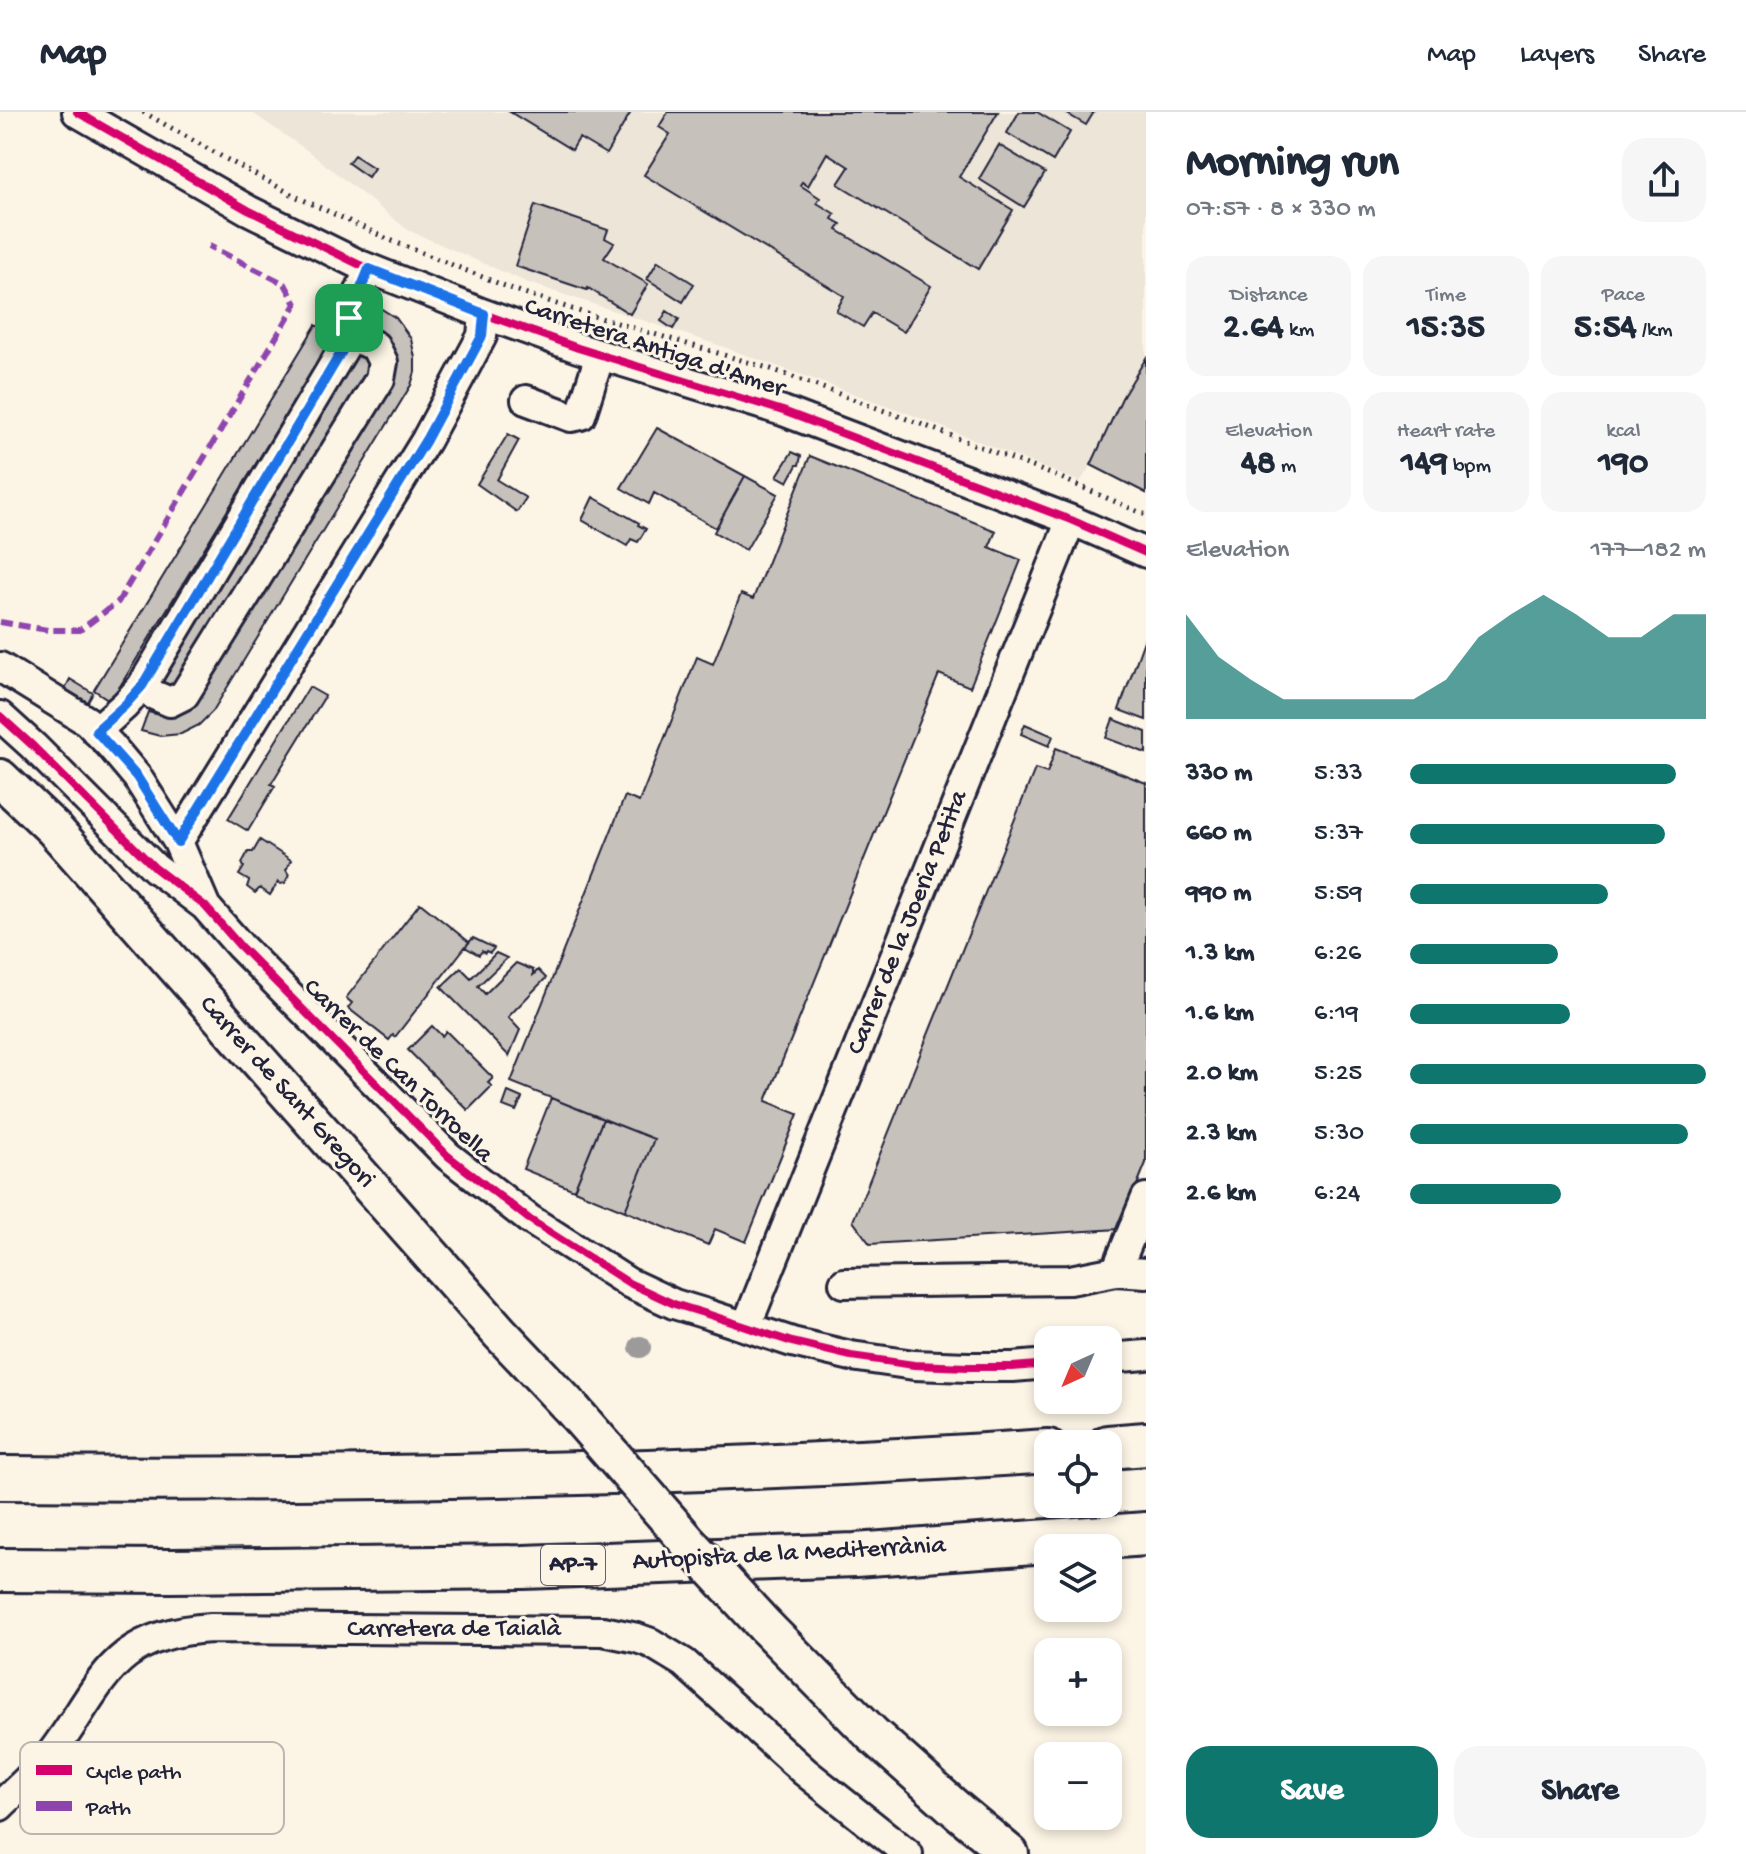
<!DOCTYPE html>
<meta charset="utf-8">
<style>
:root{--surface:#fff;--page:#f6f6f7;--text:#1f2937;--muted:#747a83;--line:#e0e1e3;--accent:#0f766e}
body{margin:0;font-family:"Gochi Hand",sans-serif;background:var(--page);color:var(--text);height:100vh;display:flex;flex-direction:column;font-size:30px;white-space:nowrap}
*{box-sizing:border-box;margin:0}
p{font-size:26px;color:var(--muted)}
.icon{flex:none;width:44px;height:44px;fill:none;stroke:currentColor;stroke-width:2;stroke-linecap:round;stroke-linejoin:round}
.map{position:relative;flex:1;overflow:hidden}
.side{display:flex;flex-direction:column;background:var(--surface);width:600px}
.side>*{flex:none}
.needle{width:52px;rotate:224deg}
.tools{position:absolute;left:1034px;top:1214px;display:grid;gap:16px}
.tools a{display:grid;place-items:center;width:88px;height:88px;border-radius:16px;background:var(--surface);box-shadow:0 4px 12px #0003;font-size:40px}
.pin{position:absolute;display:grid;place-items:center;width:68px;height:68px;color:#fff;margin:-34px;border-radius:16px;box-shadow:0 4px 12px #0006}
.round{display:grid;place-items:center;flex:none;width:84px;height:84px;border-radius:24px;background:var(--page)}
.headline{display:flex;align-items:center;justify-content:space-between;height:136px;padding:0 40px}
h1{font-size:44px;font-weight:700;line-height:60px}
.figures{display:grid;grid-template-columns:repeat(3,1fr);gap:12px;height:136px;padding:8px 40px}
.figures div{display:grid;align-content:center;border-radius:20px;background:var(--page);text-align:center}
.figures b{font-size:34px;font-weight:700}
.figures small{font-size:22px;font-weight:400}
.figures p{font-size:22px}
.chart{height:224px;padding:16px 40px}
.chart p{display:flex;justify-content:space-between}
.chart svg{width:100%;height:144px;margin-top:8px;fill:var(--accent);opacity:.7}
.cta{display:flex;gap:16px;margin-top:auto;padding:16px 40px}
.cta a{flex:1;height:92px;border-radius:24px;background:var(--accent);color:#fff;font-size:32px;font-weight:700;line-height:92px;text-align:center}
.cta a+a{background:var(--page);color:var(--text)}
ul{padding:0 40px;list-style:none;font-size:26px}
li{display:grid;grid-template-columns:128px 96px 1fr;align-items:center;height:60px}
li i{height:20px;border-radius:10px;background:var(--accent)}
header{display:flex;align-items:center;gap:48px;box-sizing:border-box;height:112px;padding:0 40px;background:var(--surface);border-bottom:2px solid var(--line)}
header strong{font-size:38px}
nav{display:flex;gap:44px;margin-inline-start:auto;font-size:28px}
main{display:flex;flex:1;min-height:0}
.map>svg:first-child{display:block}
</style>
<header>
<strong>Map</strong>
<nav><a>Map</a><a>Layers</a><a>Share</a></nav>
</header>
<main>
<div class="map">
<svg width="1146" height="1742" viewBox="0 0 1146 1742">
<rect width="100%" height="100%" fill="#fcf5e5"/>
<filter id="ink" filterUnits="userSpaceOnUse"><feTurbulence type="fractalNoise" baseFrequency=".0125" numOctaves="2"/><feDisplacementMap in="SourceGraphic" scale="16" xChannelSelector="R" yChannelSelector="G"/><feConvolveMatrix kernelMatrix="1 2 1 2 8 2 1 2 1" color-interpolation-filters="sRGB"/></filter>
<g filter="url(#ink)">
<path fill="#ece5d8" d="M251 0H1146V246L1122 286 1091 353 1080 370 902 299 721 234 526 170 408 118 308 39Z"/>
<path fill="#c6c1bb" stroke="#22223b" stroke-width="2" d="M510 0H631L606 42 579 26 572 38Z
M668 0H998L959 65 1013 98 978 157 838 72 849 55 827 41 808 74 802 70 800 73 820 86 817 91 835 102 832 107 841 112 837 118 931 174 904 220 872 201 863 215 836 199 844 184 644 63 670 22 659 15Z
M1019 0H1037L1070 20 1053 49 1007 21Z
M1064 0H1094L1086 13Z
M999 33 1045 61 1024 95 979 67Z
M354 43 374 56 368 65 348 51Z
M535 93 608 118 605 126 614 131 604 146 648 172 630 202 588 176 587 178 515 154Z
M658 149 694 172 683 190 647 167Z
M372 191 396 206 411 227 415 246V260L411 273 213 599 199 613 181 622 160 624 141 619 148 600 160 603H171L180 601 189 596 393 240 385 224 380 219 361 209Z
M667 199 679 207 673 217 661 209Z
M316 213 334 224 111 589 94 578Z
M356 238 373 248 173 576 156 566Z
M1146 246V381L1091 353 1122 286Z
M657 316 745 364 716 416 654 381 649 392 621 376Z
M508 322 519 328 497 368 526 386 517 400 477 372Z
M792 340 801 344 799 353H797L788 370 777 364Z
M810 344 996 419 989 435 1021 448 970 575 939 562 766 989 798 1002 746 1130 715 1117 708 1133 625 1099 654 1027 511 970 625 684 639 690 697 545 713 552 741 482 753 487Z
M745 364 778 382 746 438 714 420Z
M593 385 639 411 638 413 646 417 638 430 631 427 627 434 582 408Z
M1146 523V608L1119 598Z
M70 567 93 581 88 590 65 577Z
M309 575 325 584 271 672 275 674 248 719 228 707Z
M1113 607 1146 620V641L1106 626Z
M1025 612 1053 624 1049 634 1021 622Z
M1056 636 1146 671V1051L1119 1117 870 1132 853 1109 1035 657 1047 661Z
M260 728 291 748 286 758 289 763 285 771 281 772 278 770 270 783 260 776 255 781 247 775 249 769 239 763 244 755 242 751 248 740H253Z
M420 791 469 830 395 925 393 923 389 928 348 896 352 891 346 886Z
M473 826 494 836 490 841 486 839 485 841 482 839 479 843 465 835Z
M496 841 507 846 478 874 485 882 516 851 533 858V863L538 858 546 866 508 905 520 918 509 944 441 875 461 856 471 866Z
M432 914 442 924 446 919 493 966 488 971 492 974 468 998 408 938Z
M508 980 522 986 516 999 503 994Z
M551 986 603 1007 574 1078 523 1057Z
M603 1007 654 1027 625 1099 574 1078Z"/>
<g fill="none" stroke-linecap="round" stroke-linejoin="round">
<g stroke="#22223b" stroke-width="34">
<path id="minor" d="M77 0 248 98 360 153 484 202 578 236 783 299 1071 408 1146 441
M351 224 375 234 383 250 380 267 184 583 170 590 154 583 142 574 351 224 349 206 369 157
M526 288 571 305 581 303 600 243
M0 555 87 609 111 634 137 665 178 730 205 793
M0 604 33 634 155 756 205 794 240 834 448 1044 529 1107 629 1171 674 1192 707 1202 792 1230 851 1244 914 1253 968 1255H1013L1048 1252
M96 619 125 593 142 574
M178 730 426 328 482 224 484 202
M1116 1159 1146 1161
M844 1171 1070 1168 1116 1159 1146 1086
M746 1215 1071 408
M1108 1246 1146 1243
M0 1694C16 1678 34 1663 48 1646 102 1577 106 1522 211 1516L603 1519 637 1526 651 1531 684 1551 805 1660 908 1742"/>
</g>
<g stroke="#22223b" stroke-width="42">
<path id="major" d="M0 666 54 717 500 1221 572 1297
M765 1514 873 1623 957 1698 1010 1742"/>
</g>
<g stroke="#22223b" stroke-width="48">
<path id="highway" d="M1108 1335 1146 1332
M0 1366C350 1369 699 1363 1048 1339
M0 1458 171 1459 523 1455 855 1443 1146 1422"/>
</g>
<path stroke="#22223b" stroke-width="5" stroke-dasharray="2 6" stroke-linecap="butt" d="M143 0 226 47 297 85 390 128 515 178 587 202 771 257 926 314 1061 366 1146 403"/>
<use href="#minor" stroke="#fcf5e5" stroke-width="28"/>
<use href="#major" stroke="#fcf5e5" stroke-width="36"/>
<use href="#highway" stroke="#fcf5e5" stroke-width="42"/>
<g stroke="#22223b" stroke-width="42" stroke-linecap="butt">
<path id="major-bridge" d="M572 1297 695 1438 765 1514"/>
</g>
<use href="#major-bridge" stroke="#fcf5e5" stroke-width="36"/>
<path stroke="#8e44ad" stroke-width="6" stroke-dasharray="12 6" stroke-linecap="butt" d="M0 510 48 518H80L118 490 296 192 285 172 209 134"/>
<g stroke="#fcf5e5" stroke-width="13">
<path id="cycleway" d="M77 0 248 98 360 153 484 202 578 236 783 299 1071 408 1146 441
M0 604 33 634 155 756 205 794 240 834 448 1044 529 1107 629 1171 674 1192 707 1202 792 1230 851 1244 914 1253 968 1255H1013L1048 1252"/>
</g>
<use href="#cycleway" stroke="#d6006c" stroke-width="8"/>
</g>
<circle fill="#9d9a9b" cx="640" cy="1235" r="11"/>
</g>
<g fill="none" stroke-linecap="round" stroke-linejoin="round" filter="url(#ink)">
<g stroke="#fff" stroke-width="16">
<path id="route" d="M369 157 484 202 482 224 426 328 178 730 137 665 96 619 125 593 142 574 351 224 349 206Z"/>
</g>
<use href="#route" stroke="#1a73e8" stroke-width="10"/>
</g>
<g text-anchor="middle" dominant-baseline="central" stroke-width="6" stroke-linejoin="round" paint-order="stroke">
<rect fill="#fcf5e5" stroke="#63616e" stroke-width="2" x="541" y="1433" width="64" height="40" rx="6"/>
<g font-size="24" font-weight="bold" fill="#22223b">
<text x="573" y="1453">AP-7</text>
</g>
<g font-size="26" fill="#22223b" stroke="#fcf5e5">
<text transform="translate(654 237) rotate(18)">Carretera Antiga d'Amer</text>
<text transform="translate(909 811) rotate(-68)">Carrer de la Joeria Petita</text>
<text transform="translate(397 960) rotate(44)">Carrer de Can Torroella</text>
<text transform="translate(286 981) rotate(48)">Carrer de Sant Gregori</text>
<text transform="translate(789 1443) rotate(-3)">Autopista de la Mediterrània</text>
<text x="454" y="1518">Carretera de Taialà</text>
</g>
</g>
<rect x="20" y="1630" width="264" height="92" rx="12" fill="#fcf5e5" stroke="#bbb6b2" stroke-width="2"/>
<rect x="36" y="1653" width="36" height="10" fill="#d6006c"/>
<rect x="36" y="1689" width="36" height="10" fill="#8e44ad"/>
<g font-size="22" fill="#22223b">
<text x="86" y="1666">Cycle path</text>
<text x="86" y="1702">Path</text>
</g>
</svg>
<div class="tools">
<a><svg class="needle" viewBox="-14 -14 28 28"><path d="M0-13l5 13h-10z" fill="#e53935"/><path d="M0 13l5-13h-10z" fill="#747a83"/></svg></a>
<a><svg class="icon" aria-label="locate" viewBox="0 0 24 24"><circle cx="12" cy="12" r="6"/><path d="M12 2v4M12 18v4M2 12h4M18 12h4"/></svg></a>
<a><svg class="icon" aria-label="layers" viewBox="0 0 24 24"><path d="M12 4l9 5-9 5-9-5zM3 14l9 5 9-5"/></svg></a>
<a>+</a>
<a>−</a>
</div>
<div class="pin" style="left:349px;top:206px;background:#1e9e55"><svg class="icon" aria-label="arrive" viewBox="0 0 24 24"><path d="M6 21V4h12l-3 4 3 4H6"/></svg></div>
</div>
<section class="side">
<div class="headline"><div><h1>Morning run</h1><p>07:57 · 8 × 330 m</p></div><a class="round"><svg class="icon" aria-label="share" viewBox="0 0 24 24"><path d="M12 15V3M7 8l5-5 5 5M5 13v7h14v-7"/></svg></a></div>
<div class="figures">
<div><p>Distance</p><b>2.64<small> km</small></b></div>
<div><p>Time</p><b>15:35</b></div>
<div><p>Pace</p><b>5:54<small> /km</small></b></div>
</div>
<div class="figures">
<div><p>Elevation</p><b>48<small> m</small></b></div>
<div><p>Heart rate</p><b>149<small> bpm</small></b></div>
<div><p>kcal</p><b>190</b></div>
</div>
<div class="chart"><p><span>Elevation</span>177–182 m</p>
<svg viewBox="0 0 160 44" preserveAspectRatio="none"><path d="M0 44V12L10 25L20 32L30 38L40 38L50 38L60 38L70 38L80 32L90 19L100 12L110 6L120 12L130 19L140 19L150 12L160 12V44z"/></svg>
</div>
<ul>
<li><b>330 m</b>5:33<i style="width:90%"></i></li>
<li><b>660 m</b>5:37<i style="width:86%"></i></li>
<li><b>990 m</b>5:59<i style="width:67%"></i></li>
<li><b>1.3 km</b>6:26<i style="width:50%"></i></li>
<li><b>1.6 km</b>6:19<i style="width:54%"></i></li>
<li><b>2.0 km</b>5:25<i style="width:100%"></i></li>
<li><b>2.3 km</b>5:30<i style="width:94%"></i></li>
<li><b>2.6 km</b>6:24<i style="width:51%"></i></li>
</ul>
<div class="cta"><a>Save</a><a>Share</a></div>
</section>
</main>
